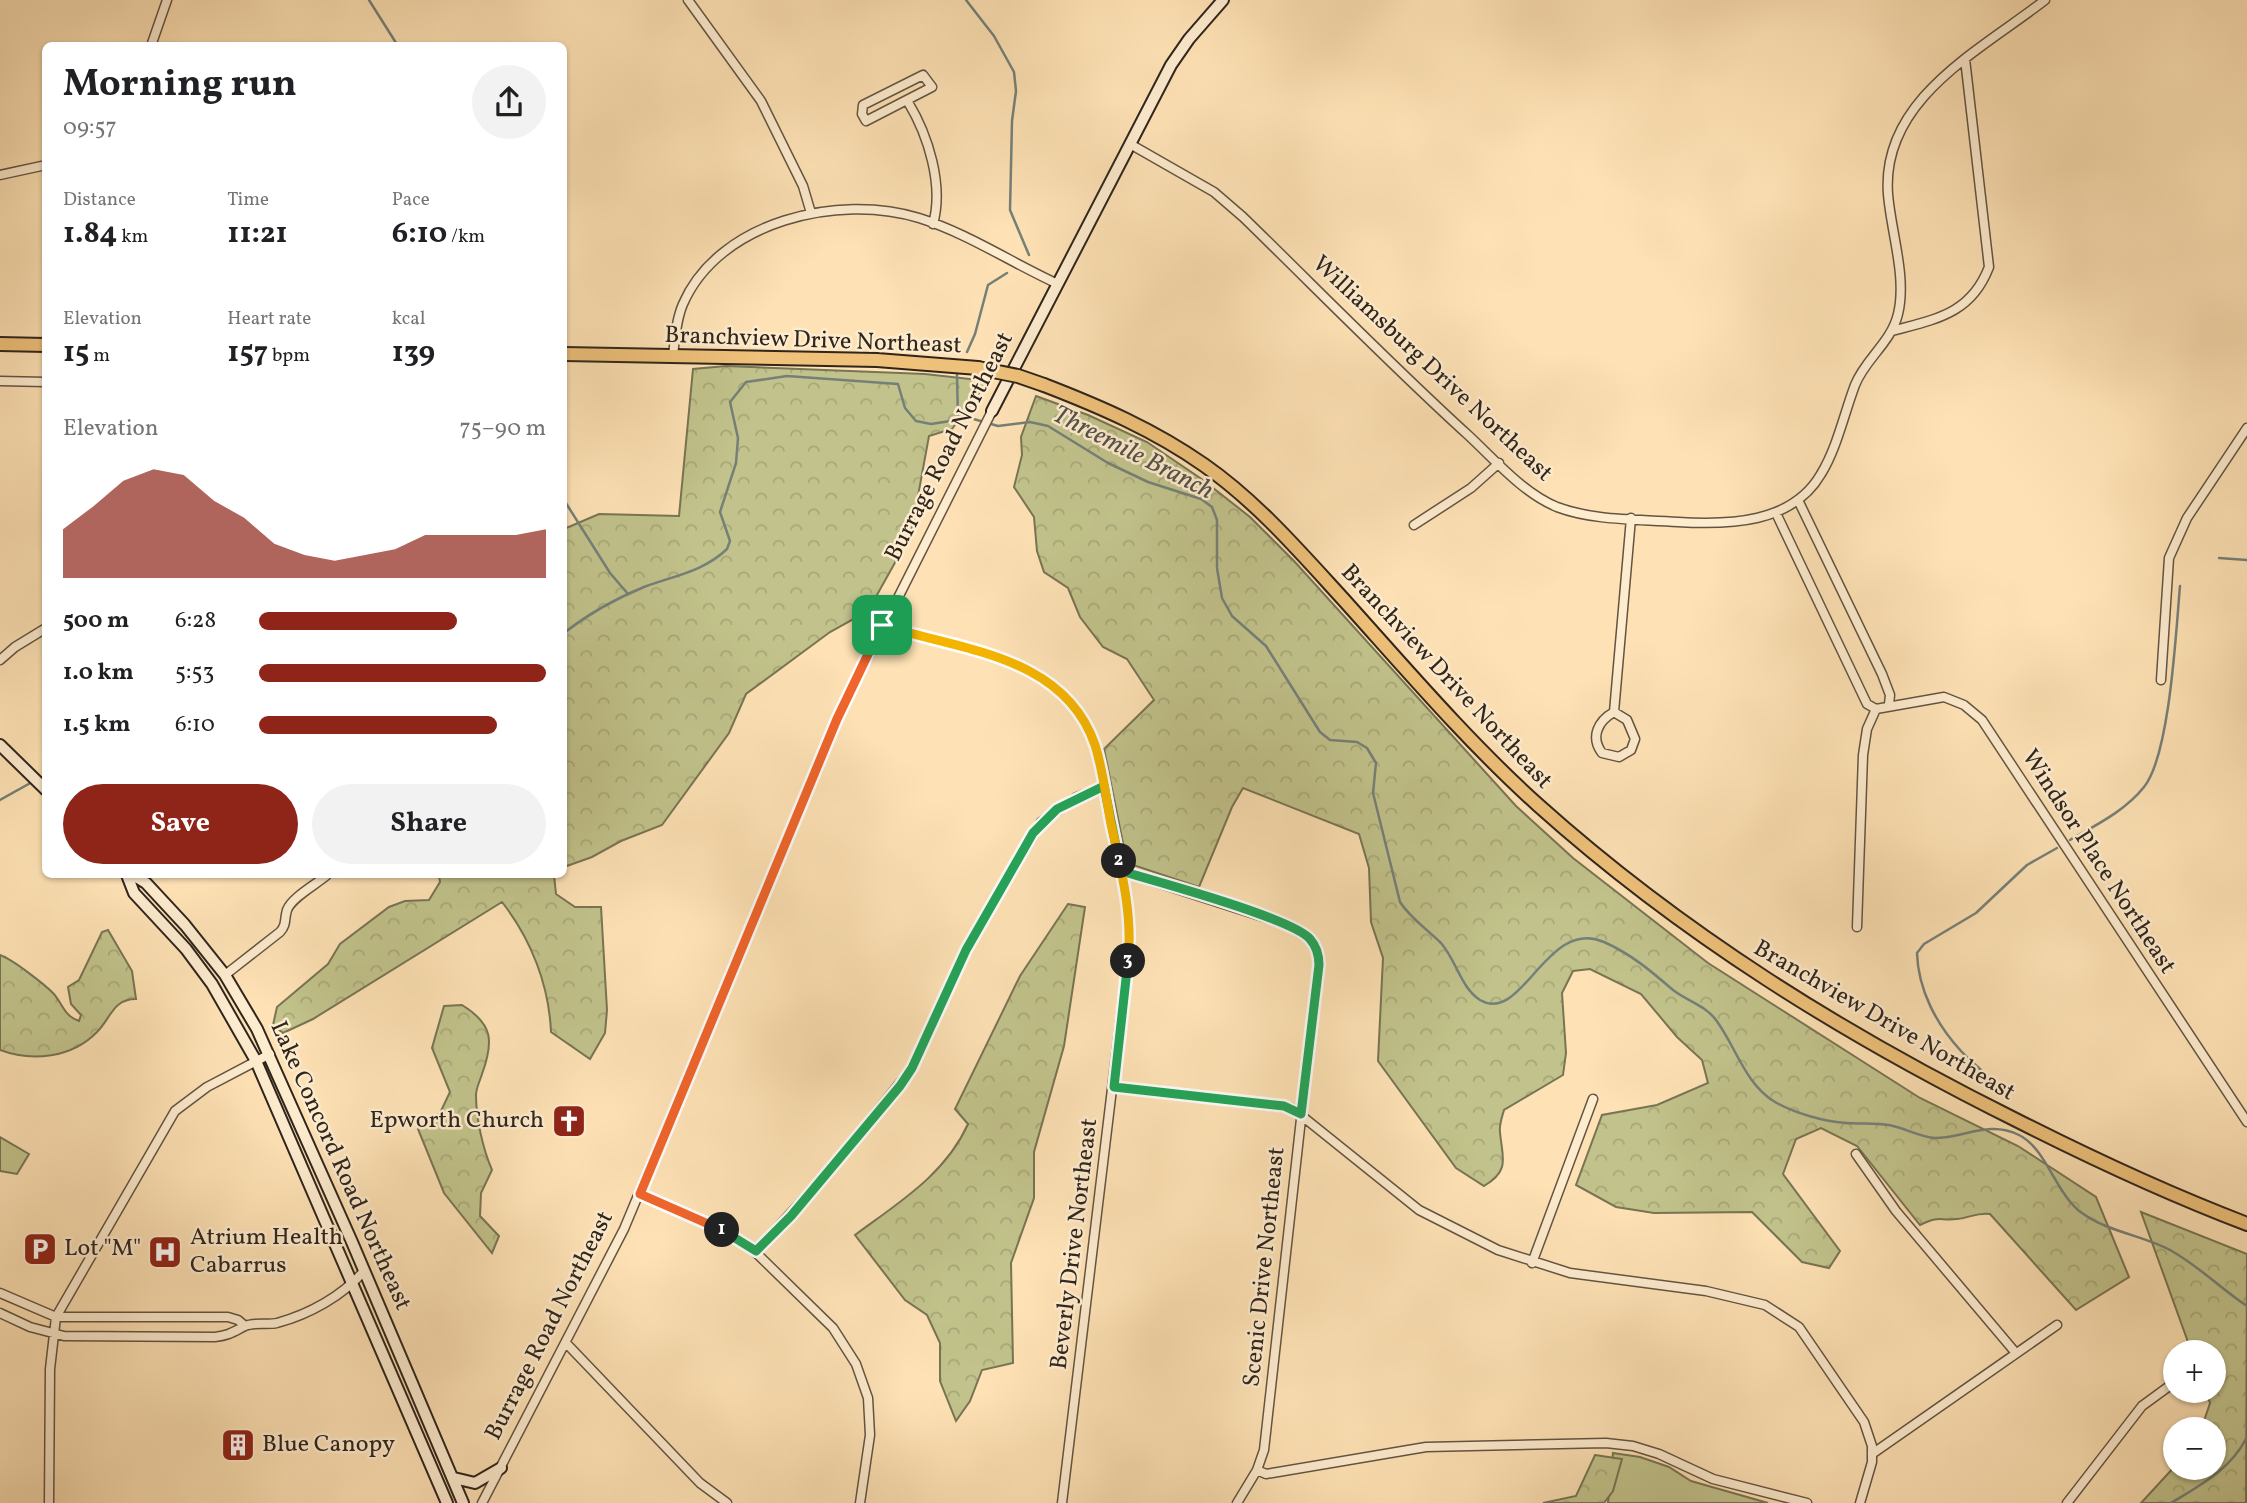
<!DOCTYPE html>
<meta charset="utf-8">
<style>
:root{--surface:#fff;--page:#f2f2f2;--text:#202124;--muted:#757577;--accent:#8f2418}
body{margin:0;font-family:Vollkorn,serif;background:var(--page);color:var(--text);height:100vh;display:flex;flex-direction:column;font-size:26px;white-space:nowrap}
*{box-sizing:border-box;margin:0}
p{font-size:23px;color:var(--muted)}
.icon{flex:none;width:38px;height:38px;fill:none;stroke:currentColor;stroke-width:2;stroke-linecap:round;stroke-linejoin:round}
.map{position:relative;flex:1;overflow:hidden}
.panel{position:absolute;left:42px;top:42px;width:525px;height:836px;display:flex;flex-direction:column;background:var(--surface);border-radius:10px;box-shadow:0 2px 5px #0004}
.panel>*{flex:none}
.controls{position:absolute;left:2163px;top:1340px;display:grid;gap:14px}
.controls a{display:grid;place-items:center;width:63px;height:63px;border-radius:50%;background:var(--surface);box-shadow:0 2px 5px #0004;font-size:35px}
.pin{position:absolute;display:grid;place-items:center;width:60px;height:60px;color:#fff;margin:-30px;border-radius:14px;box-shadow:0 4px 10px #0006}
.km{position:absolute;width:35px;height:35px;margin:-18px;border-radius:50%;background:#222;color:#fff;font-size:19px;line-height:35px;text-align:center}
.round{display:grid;place-items:center;flex:none;width:74px;height:74px;border-radius:37px;background:var(--page)}
.summary{display:flex;align-items:center;justify-content:space-between;height:119px;padding:0 21px}
h1{font-size:38px;font-weight:700;line-height:52px}
.figures{display:grid;grid-template-columns:repeat(3,1fr);gap:10px;height:119px;padding:7px 21px}
.figures div{display:grid;align-content:center}
.figures b{font-size:30px;font-weight:700}
.figures small{font-size:19px;font-weight:400}
.figures p{font-size:19px}
.chart{height:196px;padding:14px 21px}
.chart p{display:flex;justify-content:space-between}
.chart svg{width:100%;height:126px;margin-top:7px;fill:var(--accent);opacity:.7}
.cta{display:flex;gap:14px;margin-top:auto;padding:14px 21px}
.cta a{flex:1;height:80px;border-radius:42px;background:var(--accent);color:#fff;font-size:28px;font-weight:700;line-height:80px;text-align:center}
.cta a+a{background:var(--page);color:var(--text)}
ul{padding:0 21px;list-style:none;font-size:23px}
li{display:grid;grid-template-columns:112px 84px 1fr;align-items:center;height:52px}
li i{height:18px;border-radius:9px;background:var(--accent)}
.map>svg:first-child{display:block}
</style>
<div class="map">
<svg width="2247" height="1503" viewBox="0 0 2247 1503">
<defs>
<pattern id="forest-crowns" width="20" height="18" patternUnits="userSpaceOnUse" patternTransform="scale(1.75)"><rect width="20" height="18" fill="#c2c38c"/><path d="M2 6a3 3 0 1 1 6 0M12 15a3 3 0 1 1 6 0" fill="none" stroke="#a7a778"/></pattern>
</defs>
<rect width="100%" height="100%" fill="#fee2b5"/>
<filter id="stains"><feTurbulence type="fractalNoise" baseFrequency=".00286" numOctaves="4"/><feColorMatrix values="0 0 0 0 .2 0 0 0 0 .09 0 0 0 0 .02 0 0 0 .5 -.17"/></filter>
<radialGradient id="worn" r=".72"><stop offset=".6" stop-color="#630" stop-opacity="0"/><stop offset="1" stop-color="#630" stop-opacity=".3"/></radialGradient>
<path fill="#c2c38c" stroke="#787454" stroke-width="2" d="M0 1137 29 1154 17 1174 0 1171Z
M1613 1453 1640 1457 1669 1467 1691 1481 1768 1503H1608Z"/>
<path fill="url(#forest-crowns)" stroke="#787454" stroke-width="2" d="M726 366 925 374 988 381 952 429 929 436 911 534 868 611 830 632 746 694 729 733 662 825 621 841 592 857 564 867V529L599 514 679 516 693 369Z
M1036 396 1088 415 1147 442 1203 480 1250 517 1294 561 1516 806 1573 858 1708 963 1920 1098 2018 1146 2096 1197 2129 1277 2076 1310 1990 1214C1977 1212 1970 1218 1957 1219 1939 1221 1940 1215 1920 1225L1857 1146 1821 1128 1796 1139 1783 1174 1840 1251 1829 1268 1802 1262 1752 1212 1654 1213 1616 1207 1576 1185 1602 1115 1657 1105 1708 1083 1702 1060 1677 1037 1641 994 1590 969 1573 971 1562 993 1566 1053 1563 1075 1504 1110C1502 1117 1499 1125 1500 1132 1502 1157 1511 1170 1484 1186L1456 1168 1378 1061 1383 958 1371 922 1369 868 1359 834 1243 788 1232 807 1199 887 1127 863 1104 749 1154 700 1127 659 1103 647 1080 617 1068 588 1044 572 1037 551 1034 517 1014 487 1022 455 1021 437Z
M439 875H554L556 894 575 907H601L607 1010 605 1033 590 1059 551 1032C549 985 531 939 502 902L313 1019 283 1033 273 1025 277 1007 328 964 340 944 389 907 405 901 429 900 440 882Z
M1068 904 1085 907 1064 1046 1034 1152V1198L1011 1263 1013 1363 982 1370 970 1401 956 1421 940 1381V1343L927 1315 905 1300 855 1235C898 1203 945 1175 968 1124L955 1109 1020 976Z
M108 930 132 971 136 999C113 999 111 1018 97 1032 72 1058 32 1062 0 1050V955C12 959 44 984 53 993 63 1004 64 1016 79 1021L81 1015 71 1004 68 987 79 980 102 932Z
M462 1005C493 1024 494 1041 482 1074 480 1081 476 1088 476 1095 476 1119 483 1149 492 1170L481 1193 480 1216 499 1236 492 1253 444 1193 418 1129 440 1113 450 1092 432 1048 444 1006Z
M2141 1212 2247 1254 2246 1503H2141L2175 1466V1468H2214V1430H2201L2210 1403 2206 1391H2214V1353H2192Z
M1595 1455 1622 1459 1613 1491 1604 1503H1543L1576 1496Z"/>
<g fill="none" stroke-linecap="round" stroke-linejoin="round">
<path stroke="#758079" stroke-width="2.5" d="M369 0 398 46
M966 0 994 36 1014 72 1016 91 1012 121 1010 210 1029 255
M967 352 975 334 988 285 1007 273
M957 375 958 420
M564 500 610 573 628 594
M2219 558 2247 560
M564 633C588 614 615 599 644 587 673 576 703 572 727 549L730 541 720 512 736 463 738 438 730 402 746 382 787 376 898 384 905 408 916 421 931 424 970 418 998 426 1030 422 1048 426 1108 463 1148 482 1201 499 1212 507 1217 520V568L1222 598 1232 616 1266 646 1320 732 1330 740 1357 742 1367 748 1376 763 1373 793 1400 902C1411 919 1427 929 1441 943 1456 960 1461 988 1480 1000 1523 1025 1546 917 1604 942 1631 954 1651 971 1673 990 1687 1001 1705 1005 1716 1020 1736 1047 1745 1084 1775 1102 1794 1113 1825 1122 1847 1123 1861 1124 1875 1123 1889 1125 1905 1128 1920 1137 1935 1138 1964 1138 1989 1120 2019 1135 2047 1149 2056 1195 2082 1213 2108 1232 2142 1235 2170 1250 2199 1266 2221 1289 2247 1306
M0 800 34 781
M2070 840C2096 825 2125 811 2144 787 2170 755 2176 630 2180 586
M2002 1095C1987 1072 1977 1068 1961 1051 1936 1024 1918 989 1917 953L1924 944 1976 913 2027 865 2057 848
M2171 1503C2202 1484 2230 1470 2247 1437"/>
<g stroke="#635442" stroke-width="11">
<path id="street" d="M688 0 761 101 803 186 811 213
M151 46 167 0
M923 75 932 87 866 121 862 114 863 105Z
M908 102C928 135 944 185 933 224
M1130 144 1214 192 1243 217C1318 290 1391 365 1468 435 1495 460 1523 493 1557 507 1594 521 1639 519 1678 522 1728 525 1792 524 1821 474 1837 448 1844 414 1855 385 1865 359 1891 343 1898 314 1907 277 1891 232 1888 194 1881 99 1981 50 2045 0
M0 175 46 165
M1892 331C1936 319 1971 314 1989 267L1965 59
M673 356C675 339 676 320 683 304 719 221 839 193 919 218 967 233 1012 263 1058 284
M0 381 46 382
M1798 500 1882 674 1890 695 1889 704
M1776 513 1867 704 1876 709
M1414 525 1471 488 1499 463
M882 625C958 650 1063 654 1094 744 1102 767 1105 793 1110 817 1119 860 1131 904 1129 948L1062 1503
M0 660 15 647 46 628
M2161 680 2169 558 2187 518 2247 428
M1876 709 1944 697 1964 705 1982 720 2247 1122
M1614 712 1627 720 1635 739 1631 750 1619 757 1602 753C1590 737 1598 721 1614 712L1631 518
M1121 871 1285 924 1310 939 1319 958 1264 1450 1257 1470 1237 1503
M1857 927 1863 755 1867 729 1876 709
M225 975 280 932C287 924 284 920 287 910 292 897 317 884 327 875
M1113 1087 1292 1108 1419 1210 1498 1250 1570 1273 1706 1291 1765 1305 1799 1327 1864 1422 1872 1446V1462L1860 1503
M1856 1154 1896 1211 2015 1352
M640 1193 716 1227 748 1245 833 1328 856 1364 868 1398 870 1435 860 1503
M756 1251 826 1175 912 1068 966 950 1041 822 1077 797 1104 786
M1532 1263 1593 1099
M0 1293 56 1317H228L238 1320 245 1326
M0 1313 30 1327 64 1336 215 1337C230 1335 233 1332 245 1326 254 1322 268 1325 277 1323 310 1314 342 1296 364 1271
M566 1343 700 1483 727 1503
M1872 1454 2057 1325
M1257 1470 1266 1474 1426 1447 1606 1443 1633 1446 1659 1454 1713 1479 1807 1503
M49 1503 50 1369 56 1317 175 1111 207 1087 270 1054
M482 1503 624 1229 837 719 992 411
M2067 1503 2142 1406 2168 1387"/>
</g>
<g stroke="#2f251c" stroke-width="14">
<path id="secondary" d="M992 411 1171 65 1189 39 1223 0
M0 745 46 790
M127 875 134 893 186 949 212 984 256 1061 447 1503
M133 875 146 883 185 925 225 975 257 1029 352 1242 463 1503
M454 1478 475 1483 501 1468"/>
</g>
<g stroke="#2f251c" stroke-width="16">
<path id="primary" d="M0 344 46 345
M564 354 877 360 978 368
M1044 385C1101 407 1154 430 1204 465 1257 502 1300 552 1343 599 1406 669 1468 742 1538 805 1682 934 1843 1034 2016 1120 2091 1158 2168 1194 2247 1224"/>
</g>
<use href="#street" stroke="#feeccf" stroke-width="8"/>
<use href="#secondary" stroke="#feeccf" stroke-width="10"/>
<use href="#primary" stroke="#efc17a" stroke-width="12"/>
<g stroke="#2f251c" stroke-width="16" stroke-linecap="butt">
<path id="primary-bridge" d="M978 368 1018 376 1044 385"/>
</g>
<use href="#primary-bridge" stroke="#efc17a" stroke-width="12"/>
</g>
<g fill="none" stroke-linecap="round" stroke-linejoin="round">
<g stroke="#fff" stroke-width="14">
<path id="split-1" d="M722 1230 640 1194 837 719 882 625"/>
</g>
<g stroke="#fff" stroke-width="14">
<path id="split-2" d="M722 1230 756 1251 791 1216 900 1086 912 1068 966 950 1033 833 1057 809 1104 786 1119 861"/>
</g>
<g stroke="#fff" stroke-width="14">
<path id="split-3" d="M1119 861 1121 871C1155 881 1292 918 1310 939 1317 947 1319 956 1319 965L1301 1114 1284 1106 1114 1087 1128 961"/>
</g>
<g stroke="#fff" stroke-width="14">
<path id="split-4" d="M882 625C958 650 1064 654 1095 745 1103 770 1106 798 1111 824 1121 869 1133 914 1128 961"/>
</g>
<use href="#split-1" stroke="#f0652b" stroke-width="9"/>
<use href="#split-2" stroke="#22a559" stroke-width="9"/>
<use href="#split-3" stroke="#22a559" stroke-width="9"/>
<use href="#split-4" stroke="#f5b400" stroke-width="9"/>
</g>
<defs>
<g id="church-square" transform="scale(1.75)"><rect x="-9" y="-9" width="18" height="18" rx="4" fill="#8f2418" stroke="#feeccf"/><path d="M-1.2-6h2.4v3.5h3.3v2.4h-3.3V6h-2.4V-.1h-3.3v-2.4h3.3Z" fill="#fff"/></g>
<g id="parking-square" transform="scale(1.75)"><rect x="-9" y="-9" width="18" height="18" rx="4" fill="#8f2418" stroke="#feeccf"/><path d="M-3.5-5.5H1a3.5 3.5 0 0 1 0 7H-1V5.5H-3.5ZM-1-3.4V-.6H.8a1.4 1.4 0 0 0 0-2.8Z" fill="#fff"/></g>
<g id="hospital-square" transform="scale(1.75)"><rect x="-9" y="-9" width="18" height="18" rx="4" fill="#8f2418" stroke="#feeccf"/><path d="M-5-5h3v3.5h4V-5h3V5h-3V1.5h-4V5h-3Z" fill="#fff"/></g>
<g id="building-square" transform="scale(1.75)"><rect x="-9" y="-9" width="18" height="18" rx="4" fill="#8f2418" stroke="#feeccf"/><path d="M-4-6H4V6H1V3H-1V6H-4ZM-2.5-4.3h1.7v1.8h-1.7ZM.8-4.3h1.7v1.8H.8ZM-2.5-1h1.7V.8h-1.7ZM.8-1h1.7V.8H.8Z" fill="#fff"/></g>
</defs>
<g fill-rule="evenodd">
<use href="#church-square" x="569" y="1121"/>
<use href="#parking-square" x="40" y="1249"/>
<use href="#hospital-square" x="165" y="1252"/>
<use href="#building-square" x="238" y="1445"/>
</g>
<g text-anchor="middle" dominant-baseline="central" stroke-width="5" stroke-linejoin="round" paint-order="stroke">
<g font-size="24" fill="#2f251c" stroke="#feeccf">
<text transform="translate(813 341) rotate(2)">Branchview Drive Northeast</text>
<text transform="translate(1432 369) rotate(43)">Williamsburg Drive Northeast</text>
<text transform="translate(950 447) rotate(-63)">Burrage Road Northeast</text>
<text transform="translate(1446 677) rotate(47)">Branchview Drive Northeast</text>
<text transform="translate(2098 862) rotate(57)">Windsor Place Northeast</text>
<text transform="translate(1884 1021) rotate(30)">Branchview Drive Northeast</text>
<text transform="translate(340 1166) rotate(66)">Lake Concord Road Northeast</text>
<text transform="translate(1075 1244) rotate(-83)">Beverly Drive Northeast</text>
<text transform="translate(1265 1267) rotate(-84)">Scenic Drive Northeast</text>
<text transform="translate(550 1326) rotate(-63)">Burrage Road Northeast</text>
</g>
<g font-size="24" fill="#2f251c" stroke="#feeccf" text-anchor="start">
<text x="544" y="1121" text-anchor="end">Epworth Church</text>
<text x="190" y="1238">Atrium Health<tspan x="190" dy="28">Cabarrus</tspan></text>
<text x="64" y="1249">Lot "M"</text>
<text x="262" y="1445">Blue Canopy</text>
</g>
<g font-size="26" font-style="italic" fill="#52524a" stroke="#feeccf">
<text transform="translate(1133 453) rotate(27)">Threemile Branch</text>
</g>
</g>
<rect width="100%" height="100%" filter="url(#stains)"/>
<rect width="100%" height="100%" fill="url(#worn)"/>
</svg>
<div class="controls">
<a>+</a>
<a>−</a>
</div>
<div class="pin" style="left:882px;top:625px;background:#1e9e55"><svg class="icon" aria-label="arrive" viewBox="0 0 24 24"><path d="M6 21V4h12l-3 4 3 4H6"/></svg></div>
<b class="km" style="left:722px;top:1230px">1</b>
<b class="km" style="left:1119px;top:861px">2</b>
<b class="km" style="left:1128px;top:961px">3</b>
<section class="panel">
<div class="summary"><div><h1>Morning run</h1><p>09:57</p></div><a class="round"><svg class="icon" aria-label="share" viewBox="0 0 24 24"><path d="M12 15V3M7 8l5-5 5 5M5 13v7h14v-7"/></svg></a></div>
<div class="figures">
<div><p>Distance</p><b>1.84<small> km</small></b></div>
<div><p>Time</p><b>11:21</b></div>
<div><p>Pace</p><b>6:10<small> /km</small></b></div>
</div>
<div class="figures">
<div><p>Elevation</p><b>15<small> m</small></b></div>
<div><p>Heart rate</p><b>157<small> bpm</small></b></div>
<div><p>kcal</p><b>139</b></div>
</div>
<div class="chart"><p><span>Elevation</span>75–90 m</p>
<svg viewBox="0 0 160 44" preserveAspectRatio="none"><path d="M0 44V27L10 19L20 10L30 6L40 8L50 17L60 23L70 32L80 36L90 38L100 36L110 34L120 29L130 29L140 29L150 29L160 27V44z"/></svg>
</div>
<ul>
<li><b>500 m</b>6:28<i style="width:69%"></i></li>
<li><b>1.0 km</b>5:53<i style="width:100%"></i></li>
<li><b>1.5 km</b>6:10<i style="width:83%"></i></li>
</ul>
<div class="cta"><a>Save</a><a>Share</a></div>
</section>
</div>
